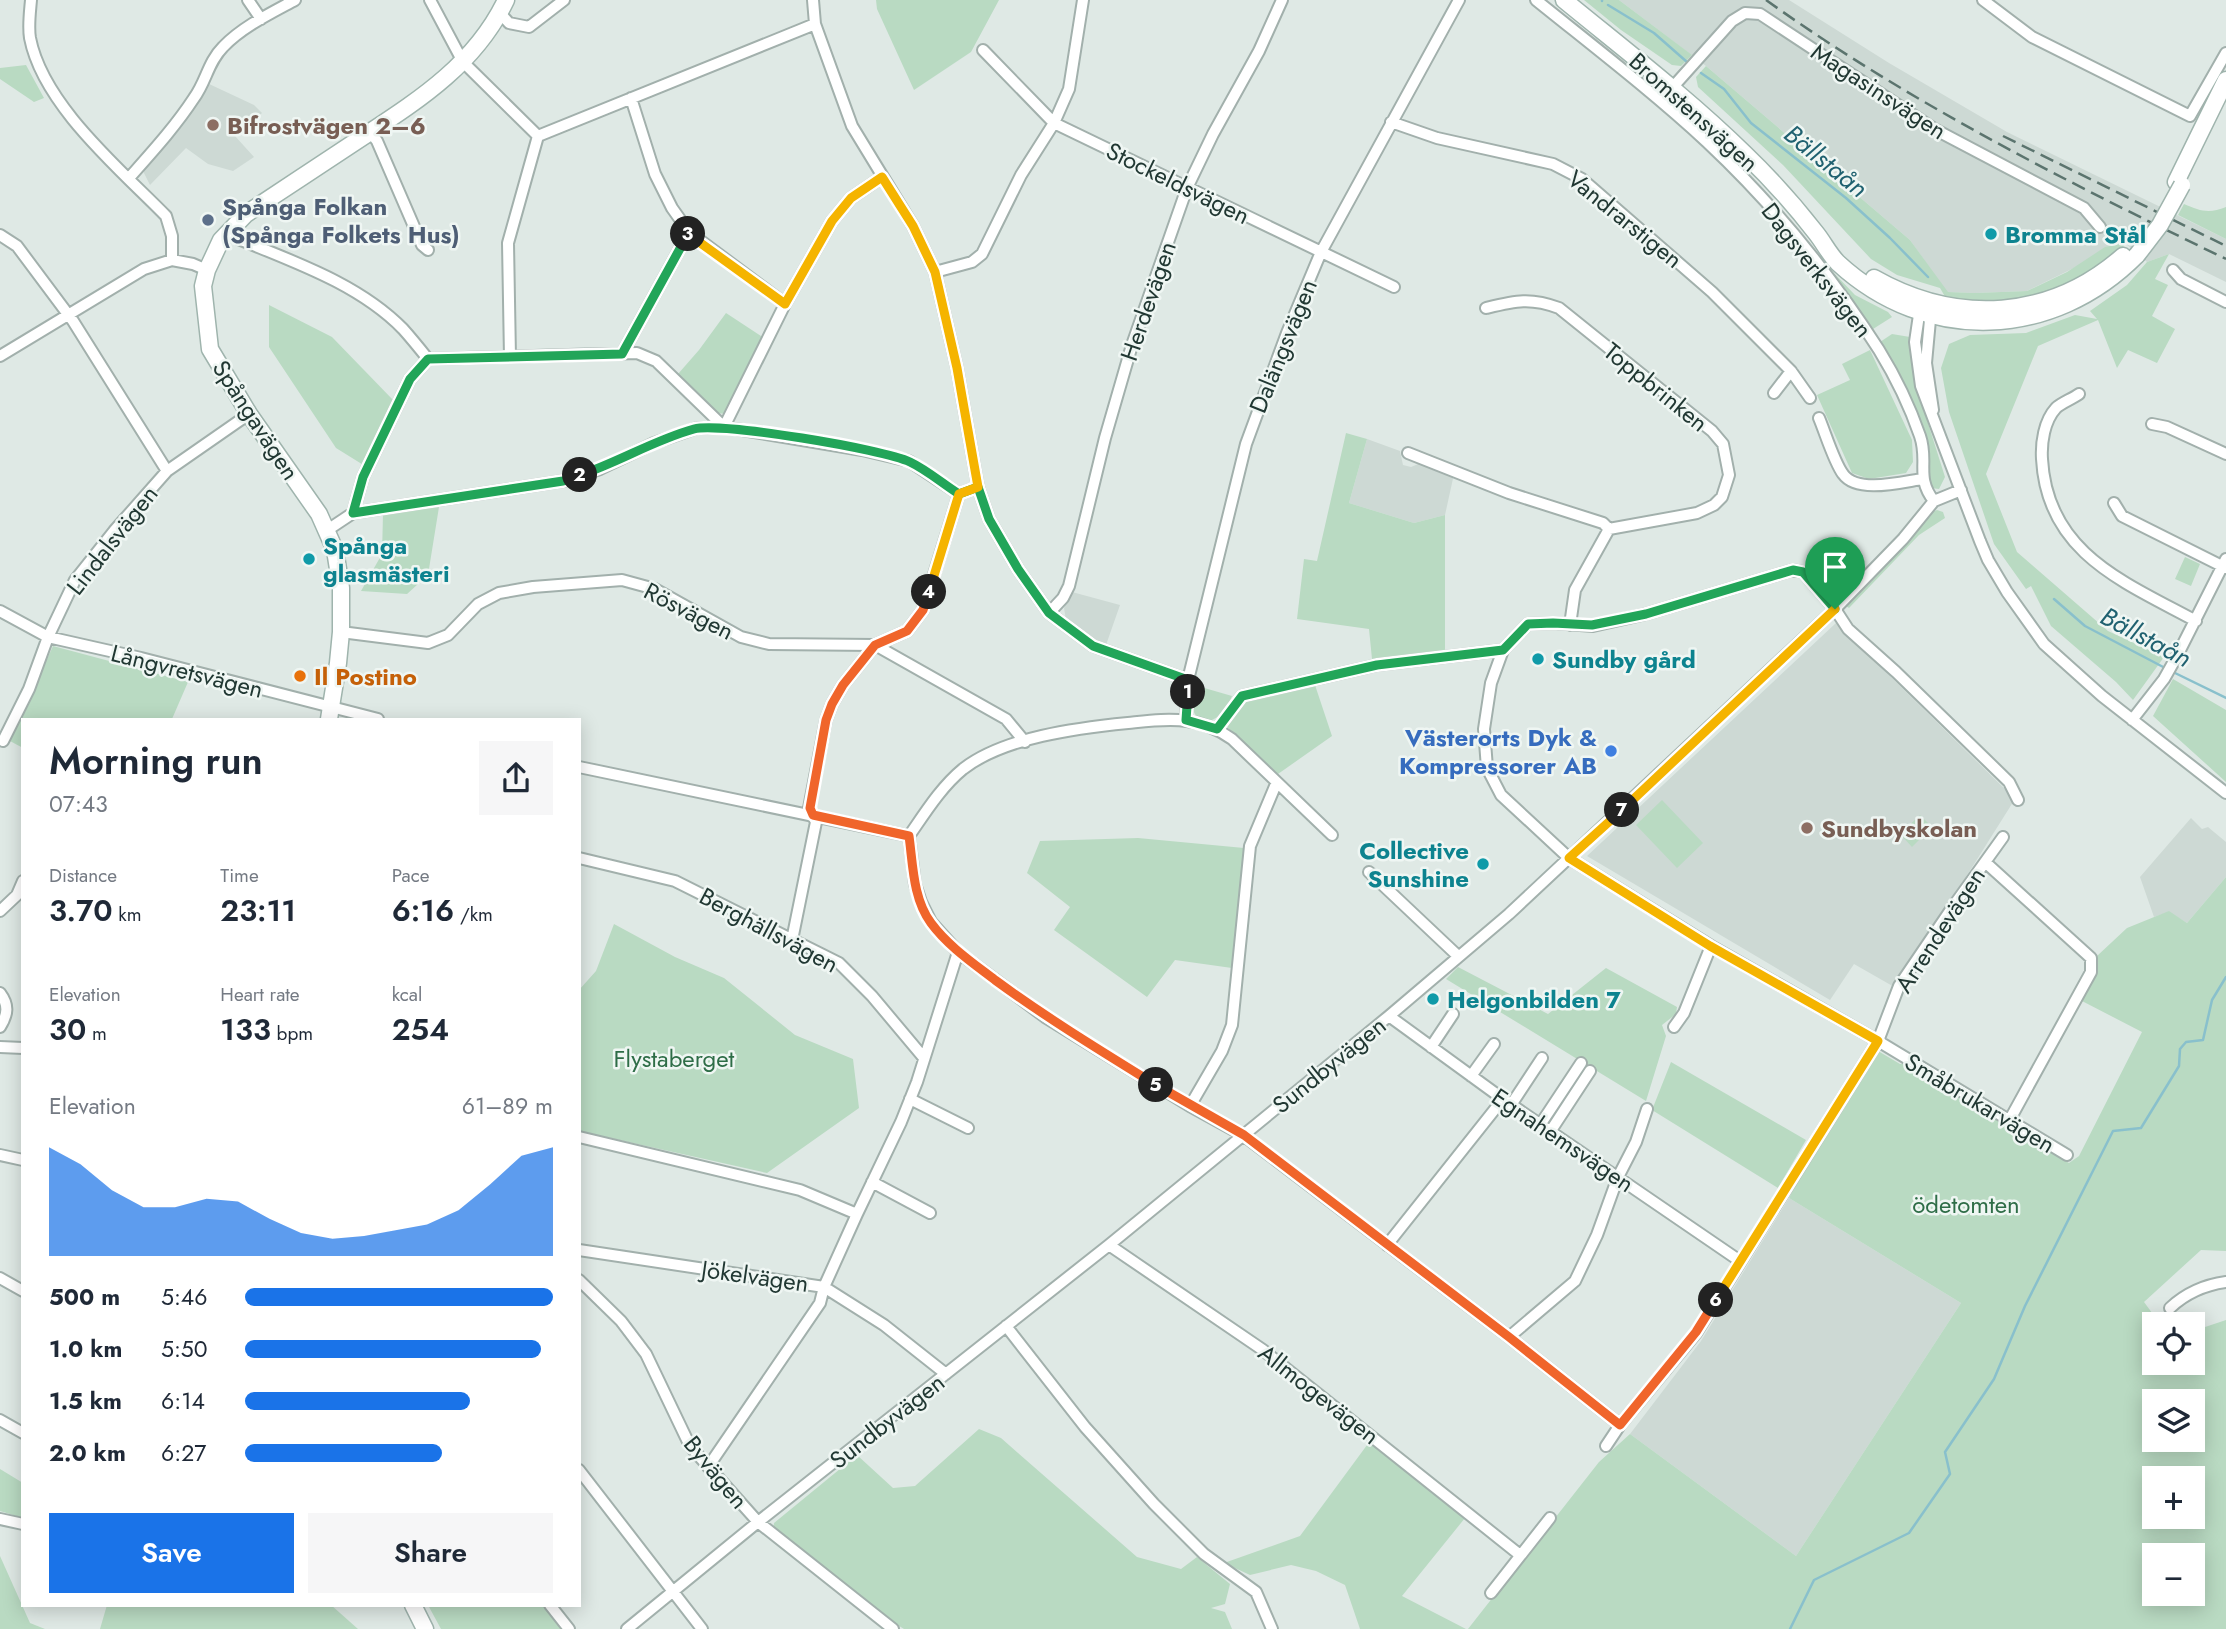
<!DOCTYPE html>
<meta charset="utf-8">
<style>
:root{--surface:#fff;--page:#f6f6f7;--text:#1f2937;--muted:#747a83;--accent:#1a73e8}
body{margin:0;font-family:Jost,sans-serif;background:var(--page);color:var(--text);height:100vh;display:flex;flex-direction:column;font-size:26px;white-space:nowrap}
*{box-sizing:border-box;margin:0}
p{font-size:23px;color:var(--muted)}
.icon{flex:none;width:38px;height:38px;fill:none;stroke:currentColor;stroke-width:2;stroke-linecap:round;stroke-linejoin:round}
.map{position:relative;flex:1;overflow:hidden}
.details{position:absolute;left:21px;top:718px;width:560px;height:889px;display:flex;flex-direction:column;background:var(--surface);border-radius:0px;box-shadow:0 4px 18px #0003}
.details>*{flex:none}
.controls{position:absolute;left:2142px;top:1312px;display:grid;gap:14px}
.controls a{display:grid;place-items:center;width:63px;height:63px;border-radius:0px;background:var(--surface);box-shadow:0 4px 18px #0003;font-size:35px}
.pin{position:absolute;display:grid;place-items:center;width:60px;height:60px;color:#fff;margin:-72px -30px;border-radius:50% 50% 50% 0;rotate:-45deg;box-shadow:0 0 7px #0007}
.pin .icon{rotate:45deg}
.km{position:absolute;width:35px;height:35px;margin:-18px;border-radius:50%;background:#222;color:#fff;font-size:19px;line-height:35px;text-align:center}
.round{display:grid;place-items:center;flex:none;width:74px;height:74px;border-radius:0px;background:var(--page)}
.headline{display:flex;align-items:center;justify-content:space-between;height:119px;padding:0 28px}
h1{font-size:38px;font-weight:600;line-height:52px}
.figures{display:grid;grid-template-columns:repeat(3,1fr);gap:10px;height:119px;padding:7px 28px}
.figures div{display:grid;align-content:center}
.figures b{font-size:30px;font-weight:600}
.figures small{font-size:19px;font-weight:400}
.figures p{font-size:19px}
.chart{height:196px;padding:14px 28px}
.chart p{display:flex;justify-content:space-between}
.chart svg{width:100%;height:126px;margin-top:7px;fill:var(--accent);opacity:.7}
.cta{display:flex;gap:14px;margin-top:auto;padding:14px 28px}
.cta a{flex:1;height:80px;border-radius:0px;background:var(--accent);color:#fff;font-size:28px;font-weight:600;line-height:80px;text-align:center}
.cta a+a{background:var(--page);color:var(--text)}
ul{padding:0 28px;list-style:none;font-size:23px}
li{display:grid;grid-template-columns:112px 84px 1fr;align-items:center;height:52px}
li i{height:18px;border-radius:9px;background:var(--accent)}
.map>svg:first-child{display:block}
</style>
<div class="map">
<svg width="2226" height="1629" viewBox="0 0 2226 1629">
<rect width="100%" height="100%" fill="#dfe9e5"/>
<path fill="#cdd9d4" d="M1619 0H1789L1889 63 2007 132 2226 239V282L2169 254 2147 262 2125 243 2027 291 1975 293 1947 292 1910 240 1706 66Z
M207 83 254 105 262 113 235 136 254 157 233 171 208 164 186 148 150 185 143 171Z
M1367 439 1400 451 1403 465 1411 467 1423 462 1454 474 1445 515 1414 523 1349 503Z
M1072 592 1120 605 1106 645 1089 639 1066 620 1064 608Z
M1836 623 2015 799 1896 988 1854 964 1830 1000 1587 856Z
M2191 818 2202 829 2208 827 2226 842V877L2187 923 2169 912 2154 917 2140 877Z
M1789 1198 1961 1303 1796 1556 1630 1434 1701 1341Z"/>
<path fill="#b9dac2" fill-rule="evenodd" d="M876 0H999L971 52 914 90 877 9Z
M1584 0H1619L1692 55 1681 66 1672 65 1621 30Z
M26 65 44 98 34 102 0 79V68Z
M1706 66 1910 240 1948 292 1975 293 2027 291 2067 272 2105 247 2125 243 2120 253 2061 289 2009 302 1947 300 1940 288 1897 275 1871 259 1783 165 1698 87 1696 77Z
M2184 204C2200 211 2209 214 2226 207V239L2178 215Z
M2169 254 2155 279 2168 285 2152 316 2175 329 2157 363 2128 350 2117 368 2098 320 2038 346 1986 474 2017 552 2108 631 2164 657 2133 700 2116 682 2051 626 2031 586 2026 589 1994 544 1949 412 1941 368 1949 344 1970 335 2026 333 2075 315 2097 319 2090 311 2127 285 2147 262Z
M1830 269 1855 295 1888 312 1892 317 1873 329 1830 272Z
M269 305 332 337 394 401 365 466 336 448 269 347Z
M726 313 764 338 725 414 717 413 678 374 699 350Z
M1892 334 1910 337 1915 382 1945 477 1939 489 1931 488 1929 481 1930 458 1924 428 1899 374 1880 342Z
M1870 350 1912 440 1913 462 1906 473 1869 479 1852 473 1817 395 1850 380 1842 364Z
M1346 433 1367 439 1349 503 1414 523 1445 515V650L1372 659 1369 629 1297 619 1304 559 1317 561Z
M439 507 428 575 407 594 361 591 382 554 383 514Z
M1937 510 1943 512 1945 518 1919 535 1849 608 1846 606 1912 538 1932 512Z
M2185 557 2200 564 2191 586 2175 579Z
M53 646 188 682 172 719H23V748L10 741Z
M2173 679 2226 710V782L2153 716Z
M1314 682 1332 736 1278 774 1225 725 1245 701Z
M1194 685 1232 696C1218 733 1183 729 1194 685Z
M1662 800 1703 843 1677 868 1636 825Z
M1920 815 1932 827 1912 847 1900 834Z
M1138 838 1244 848 1232 968 1175 960 1147 997 1054 930 1070 907 1027 873 1040 841Z
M2226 877V1251L2201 1250 2144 1302 2161 1325H2154V1363H2193V1331L2226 1320V1629H1468L1599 1462 1630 1434 1796 1556 1961 1303 1789 1198 1828 1120 1873 1048 1900 1064 1905 1063 2069 1163 2079 1156 2142 1032 2082 1001 2097 971V956L2127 928 2169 911 2187 923ZM2154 1402H2193V1440H2154ZM2154 1479H2193V1517H2154ZM2154 1556H2193V1594H2154Z
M614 924 675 957 724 978 795 1035 853 1059 859 1108 767 1173 579 1131V990L596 971Z
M1458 967 1548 1014 1606 968 1677 1007 1676 1014 1662 1025 1666 1036 1646 1101 1446 979Z
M1671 1062 1806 1140 1778 1188 1652 1110Z
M979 1429 1001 1438 1137 1557 1181 1569 1197 1557 1230 1584 1225 1604 1211 1608 1225 1612 1232 1629H904L877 1612 773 1532 774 1523 857 1455 893 1488 915 1486Z
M1370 1441 1465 1518 1402 1596 1466 1629H1360L1345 1585 1316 1571 1291 1565 1250 1575 1224 1563 1300 1536Z
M0 1469 23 1483V1518L0 1511Z
M0 1556 30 1623 45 1629H0Z
M107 1605H331L358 1629H100Z
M428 1605H544L564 1629H441Z"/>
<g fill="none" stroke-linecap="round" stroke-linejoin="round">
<path stroke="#89c0cc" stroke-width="2.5" d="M1602 0V1
M1608 5 1654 33 1687 62
M1701 73 1724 89 1751 123 1846 198 1890 238 1928 277
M2054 599 2085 626 2167 669
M2173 672 2226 698
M1790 1629 1814 1580 1909 1533 1950 1474 1945 1452 1994 1379 2025 1306 2113 1131 2141 1128 2179 1066 2180 1049 2186 1042 2203 1040 2212 1000 2226 977"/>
<g stroke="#a2b0ac" stroke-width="14">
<path id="street" d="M31 0C30 12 28 26 30 38 43 105 120 169 166 216L172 236V260
M248 0 261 19
M430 0 463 62 538 136
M813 0 815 24 852 126 913 226 935 272 957 368 978 487 989 519 1018 569 1049 613 1093 646 1188 680
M1536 0C1593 46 1653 92 1707 142 1772 203 1831 275 1879 350 1895 376 1910 407 1920 436 1929 462 1915 477 1934 501
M1983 0 2032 37 2190 116 2226 53
M500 13 509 23 529 27 564 0
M983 50 1054 123 1394 287
M1672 88 1732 21 1745 13 1760 14 1936 130 2084 208 2100 227
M631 98 655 174 672 208 689 232 785 304
M1391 122 1437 138 1553 164 1582 179 1712 292 1791 371 1810 398
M370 132 377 141 422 245 428 250
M538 136 815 24
M129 178C152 152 175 127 194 98 206 82 208 62 223 47 242 27 271 13 295 0
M227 232 236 238C294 262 359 284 403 329 412 339 420 349 428 359
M0 235 17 246 73 321 167 471
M2173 270 2181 279 2226 302
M935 272 972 262 982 254 1021 175 1054 123 1069 89 1083 0
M1486 308C1515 301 1530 297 1559 308L1712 431 1723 444 1729 475 1722 497 1714 505 1697 513 1609 529 1575 590 1570 625
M1920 308 1915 342 1921 386 1980 541 1988 560 2007 592 2044 644 2102 696 2226 793
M1931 309 1926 363 1933 410
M622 354 689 232
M0 356 144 269 172 260 193 264 207 270
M510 357 508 243 538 136
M428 359 637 353 656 361 724 427 785 304 832 221 851 198 882 177
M1774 393 1791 371
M2079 394C2072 399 2061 403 2056 408 2044 421 2041 443 2042 459 2047 553 2124 582 2196 621
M1819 418C1825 432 1834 462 1843 474 1857 494 1902 482 1922 479
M2152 424 2167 427 2226 454
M1408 453 1509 493 1603 523 1609 529
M2114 503 2122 516 2226 568
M353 513 363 477 410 379 428 359
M326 531 353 513 563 481 600 469 654 443 697 428 724 427 862 450 909 461 959 494 978 487
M0 611 48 637 141 658 378 719
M1049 613 1063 598 1069 586 1105 438 1132 345 1187 188 1213 134 1259 51 1282 0
M341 632 428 643 448 635 478 604 499 593 533 587 622 580 655 589 741 637 769 644 875 645 1006 719 1025 742
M1186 720 1188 680 1246 444 1287 333 1321 252 1459 0
M2132 720 2164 679 2177 656 2226 559
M1217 729 1242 696 1377 665 1503 650
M3 741 29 689 48 637 75 580 114 531 167 471 249 414
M579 767 909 836
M2018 800 2009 782 1896 672 1848 629 1835 609 1803 572 1793 570 1646 614 1593 626 1553 623 1528 624 1503 650 1491 683 1484 729 1487 768 1501 795 1569 858 1711 946 1878 1041 2067 1155
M1332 835 1232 739C1218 729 1204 723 1187 721 1168 718 1147 721 1128 723 1078 728 1004 737 963 769 941 787 925 813 909 836L915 884 921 902 931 922 958 952 1045 1017 1190 1106 1243 1135 1509 1337 1620 1425
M579 858 675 881 839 963 872 996 924 1058
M1985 862 2091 958V972L2009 1121
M1369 872 1458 956
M0 911 17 895 23 881
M792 940 816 822 809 808 826 720 832 704 843 685 875 645 907 631 923 610 959 494
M0 993C9 1005 8 1014 0 1027
M1389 1016 1503 1099 1740 1261
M1674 1027 1684 1013 1711 946
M0 1047 23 1048
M1431 1047 1453 1014
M1471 1076 1494 1044
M910 1099 968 1128
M1511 1105 1542 1058
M1190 1106 1222 1051 1232 1025 1250 846 1276 784
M1540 1125 1581 1063
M1550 1132 1590 1071
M579 1137 800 1190 857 1214
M0 1155 23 1160
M872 1182 930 1213
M1109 1245 1263 1350 1520 1555
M1387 1245 1503 1099
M579 1250 824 1287 884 1325 946 1374
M0 1278 23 1291
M579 1280 621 1321 646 1354 690 1446 758 1522 893 1629
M2170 1308C2186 1293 2204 1285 2226 1282
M1006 1326 1085 1427 1154 1504 1204 1554 1256 1592 1272 1629
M1509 1337 1575 1281 1597 1235 1618 1177 1636 1142 1647 1109
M0 1420 23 1433
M1606 1446 1620 1425 1696 1333 1878 1041 1899 986 1952 908 2003 837
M708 1467 820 1303 824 1287 857 1214 901 1122 917 1082 958 952
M579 1470 702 1629
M0 1519 23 1524
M1491 1593 1550 1518
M550 1605 569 1629
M627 1629 758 1522 1109 1245 1389 1016 1509 914 1835 609 1903 539 1934 501 1961 490"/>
</g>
<g stroke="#9fb4ad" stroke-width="19">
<path id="secondary" d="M1564 0C1625 50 1689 99 1745 154 1770 178 1795 206 1816 233 1824 243 1829 254 1838 263 1927 345 2053 340 2137 255
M2176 182 2226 80
M1874 278C1957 325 2050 320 2123 256
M329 719 338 663 341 632V588L335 550 319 514 249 414 210 349 203 286 207 270 221 240 246 214C282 190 319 166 355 142 414 103 474 67 506 0
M413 1605 425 1629"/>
</g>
<use href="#street" stroke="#fff" stroke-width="10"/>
<use href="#secondary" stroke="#fff" stroke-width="16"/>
<path stroke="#5b746e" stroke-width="2.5" stroke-dasharray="14 7" stroke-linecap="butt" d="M1766 0C1910 103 2067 182 2226 259
M2003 136 2226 246"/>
<g stroke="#9fb4ad" stroke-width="19" stroke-linecap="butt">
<path id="secondary-bridge" d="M2137 255 2160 225 2182 185"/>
</g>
<use href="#secondary-bridge" stroke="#fff" stroke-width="16"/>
</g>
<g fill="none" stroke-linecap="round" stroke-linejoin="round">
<g stroke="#fff" stroke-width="14">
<path id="split-1" d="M1188 692 1186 720 1217 729 1242 696 1377 665 1503 650 1528 624 1553 623 1592 625 1646 614 1793 570 1803 572 1835 609"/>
</g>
<g stroke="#fff" stroke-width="14">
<path id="split-2" d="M580 475C619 462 654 440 694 429 721 422 883 449 910 462 927 470 943 484 959 494L978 487 989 519 1018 569 1049 613 1093 646 1188 680V692"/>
</g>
<g stroke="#fff" stroke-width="14">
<path id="split-3" d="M580 475 563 481 353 513 363 477 410 379 428 359 622 354 688 234"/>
</g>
<g stroke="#fff" stroke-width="14">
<path id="split-4" d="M688 234 785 304 832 221 851 198 882 177 913 226 935 272 957 368 978 487 959 494 929 592"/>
</g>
<g stroke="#fff" stroke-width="14">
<path id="split-5" d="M929 592 923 610 907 631 875 645 843 685 832 704 826 720 810 808 813 815 909 836C913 865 913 899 931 923 948 946 973 963 995 980 1047 1018 1101 1051 1156 1085"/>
</g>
<g stroke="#fff" stroke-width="14">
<path id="split-6" d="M1156 1085 1244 1135 1509 1337 1620 1425 1696 1332 1716 1300"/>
</g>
<g stroke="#fff" stroke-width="14">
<path id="split-7" d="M1622 810 1569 858 1710 946 1878 1041 1716 1300"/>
</g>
<g stroke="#fff" stroke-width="14">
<path id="split-8" d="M1622 810 1835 609"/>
</g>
<use href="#split-1" stroke="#22a559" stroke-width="9"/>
<use href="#split-2" stroke="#22a559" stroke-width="9"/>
<use href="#split-3" stroke="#22a559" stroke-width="9"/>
<use href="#split-4" stroke="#f5b400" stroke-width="9"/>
<use href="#split-5" stroke="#f0652b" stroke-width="9"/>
<use href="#split-6" stroke="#f0652b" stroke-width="9"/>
<use href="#split-7" stroke="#f5b400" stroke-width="9"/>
<use href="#split-8" stroke="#f5b400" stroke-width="9"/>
</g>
<g fill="#8d6e63" stroke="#eff6f3" stroke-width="2.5">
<circle cx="213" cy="125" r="7"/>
<circle cx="1807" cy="828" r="7"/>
</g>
<circle fill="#5c6f8a" stroke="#eff6f3" stroke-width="2.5" cx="208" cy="220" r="7"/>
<g fill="#0f9aa8" stroke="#eff6f3" stroke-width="2.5">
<circle cx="1991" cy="234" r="7"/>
<circle cx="309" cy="559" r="7"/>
<circle cx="1538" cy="659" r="7"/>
<circle cx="1483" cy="864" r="7"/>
<circle cx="1433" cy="999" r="7"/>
</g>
<circle fill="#e8710a" stroke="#eff6f3" stroke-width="2.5" cx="300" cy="676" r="7"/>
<circle fill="#3f7fe0" stroke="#eff6f3" stroke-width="2.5" cx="1611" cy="751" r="7"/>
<g text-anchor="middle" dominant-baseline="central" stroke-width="5" stroke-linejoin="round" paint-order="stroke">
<g font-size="24" fill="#213833" stroke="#eff6f3">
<text transform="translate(1879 91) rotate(33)">Magasinsvägen</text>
<text transform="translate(1694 112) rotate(42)">Bromstensvägen</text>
<text transform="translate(1178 183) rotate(26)">Stockeldsvägen</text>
<text transform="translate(1625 219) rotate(39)">Vandrarstigen</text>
<text transform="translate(1817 270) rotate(52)">Dagsverksvägen</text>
<text transform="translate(1148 301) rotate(-71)">Herdevägen</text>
<text transform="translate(1283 346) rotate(-68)">Dalängsvägen</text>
<text transform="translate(1656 387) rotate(39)">Toppbrinken</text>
<text transform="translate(256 420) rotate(57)">Spångavägen</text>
<text transform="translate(112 540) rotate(-52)">Lindalsvägen</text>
<text transform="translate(689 611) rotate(27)">Rösvägen</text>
<text transform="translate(187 671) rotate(14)">Långvretsvägen</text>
<text transform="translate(769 930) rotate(28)">Berghällsvägen</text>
<text transform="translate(1940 930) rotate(-57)">Arrendevägen</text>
<text transform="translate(1329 1065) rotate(-39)">Sundbyvägen</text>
<text transform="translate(1980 1103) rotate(31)">Småbrukarvägen</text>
<text transform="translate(1563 1140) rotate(34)">Egnahemsvägen</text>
<text transform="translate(755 1276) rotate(8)">Jökelvägen</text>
<text transform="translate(1319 1394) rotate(38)">Allmogevägen</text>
<text transform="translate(887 1421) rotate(-38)">Sundbyvägen</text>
<text transform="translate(716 1472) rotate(51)">Byvägen</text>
</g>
<g font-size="24" font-weight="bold" fill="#785e54" stroke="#eff6f3" text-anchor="start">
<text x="227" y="125">Bifrostvägen 2–6</text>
<text x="1821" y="828">Sundbyskolan</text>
</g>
<g font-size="24" font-weight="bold" fill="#4e5e75" stroke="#eff6f3" text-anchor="start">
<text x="222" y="206">Spånga Folkan<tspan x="222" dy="28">(Spånga Folkets Hus)</tspan></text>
</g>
<g font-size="24" font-weight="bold" fill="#0d838f" stroke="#eff6f3" text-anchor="start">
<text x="2005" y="234">Bromma Stål</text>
<text x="323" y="545">Spånga<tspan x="323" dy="28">glasmästeri</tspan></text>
<text x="1552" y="659">Sundby gård</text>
<text x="1469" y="850" text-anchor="end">Collective<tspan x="1469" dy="28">Sunshine</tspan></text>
<text x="1447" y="999">Helgonbilden 7</text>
</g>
<g font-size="24" font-weight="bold" fill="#c56008" stroke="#eff6f3" text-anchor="start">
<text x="314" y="676">Il Postino</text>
</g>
<g font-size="24" font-weight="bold" fill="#366cbe" stroke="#eff6f3" text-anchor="end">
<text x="1597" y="737">Västerorts Dyk &amp;<tspan x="1597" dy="28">Kompressorer AB</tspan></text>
</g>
<g font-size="24" fill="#2e6d47" stroke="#eff6f3">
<text x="674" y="1058">Flystaberget</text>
<text x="1966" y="1204">ödetomten</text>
</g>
<g font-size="26" font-style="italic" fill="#1f6170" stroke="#eff6f3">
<text transform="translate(1826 161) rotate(39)">Bällstaån</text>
<text transform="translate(2146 637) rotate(28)">Bällstaån</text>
</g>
</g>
</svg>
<div class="controls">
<a><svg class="icon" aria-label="locate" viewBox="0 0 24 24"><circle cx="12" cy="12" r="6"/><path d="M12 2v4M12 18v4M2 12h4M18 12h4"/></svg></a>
<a><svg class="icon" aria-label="layers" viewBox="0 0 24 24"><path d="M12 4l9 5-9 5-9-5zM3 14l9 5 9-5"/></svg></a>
<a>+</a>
<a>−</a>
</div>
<div class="pin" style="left:1835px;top:609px;background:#1e9e55"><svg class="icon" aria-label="arrive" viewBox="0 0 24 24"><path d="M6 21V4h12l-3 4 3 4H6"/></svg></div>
<b class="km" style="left:1188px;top:692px">1</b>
<b class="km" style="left:580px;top:475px">2</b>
<b class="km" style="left:688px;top:234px">3</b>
<b class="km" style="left:929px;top:592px">4</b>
<b class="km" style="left:1156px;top:1085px">5</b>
<b class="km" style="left:1716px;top:1300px">6</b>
<b class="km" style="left:1622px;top:810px">7</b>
<section class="details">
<div class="headline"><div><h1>Morning run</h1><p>07:43</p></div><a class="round"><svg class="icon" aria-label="share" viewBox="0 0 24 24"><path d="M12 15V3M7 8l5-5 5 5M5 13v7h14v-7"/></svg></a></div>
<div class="figures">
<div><p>Distance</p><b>3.70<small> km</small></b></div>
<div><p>Time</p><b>23:11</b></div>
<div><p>Pace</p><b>6:16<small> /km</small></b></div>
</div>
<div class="figures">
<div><p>Elevation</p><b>30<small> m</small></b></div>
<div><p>Heart rate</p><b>133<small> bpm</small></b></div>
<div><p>kcal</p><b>254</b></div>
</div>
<div class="chart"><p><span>Elevation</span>61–89 m</p>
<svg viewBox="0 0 160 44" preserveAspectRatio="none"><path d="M0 44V6L10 12L20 21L30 27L40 27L50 24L60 25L70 31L80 36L90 38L100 37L110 35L120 33L130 28L140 19L150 9L160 6V44z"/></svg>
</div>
<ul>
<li><b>500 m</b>5:46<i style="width:100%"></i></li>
<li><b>1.0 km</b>5:50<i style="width:96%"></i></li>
<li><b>1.5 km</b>6:14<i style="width:73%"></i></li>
<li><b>2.0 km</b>6:27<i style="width:64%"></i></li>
</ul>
<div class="cta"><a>Save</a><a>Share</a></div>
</section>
</div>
